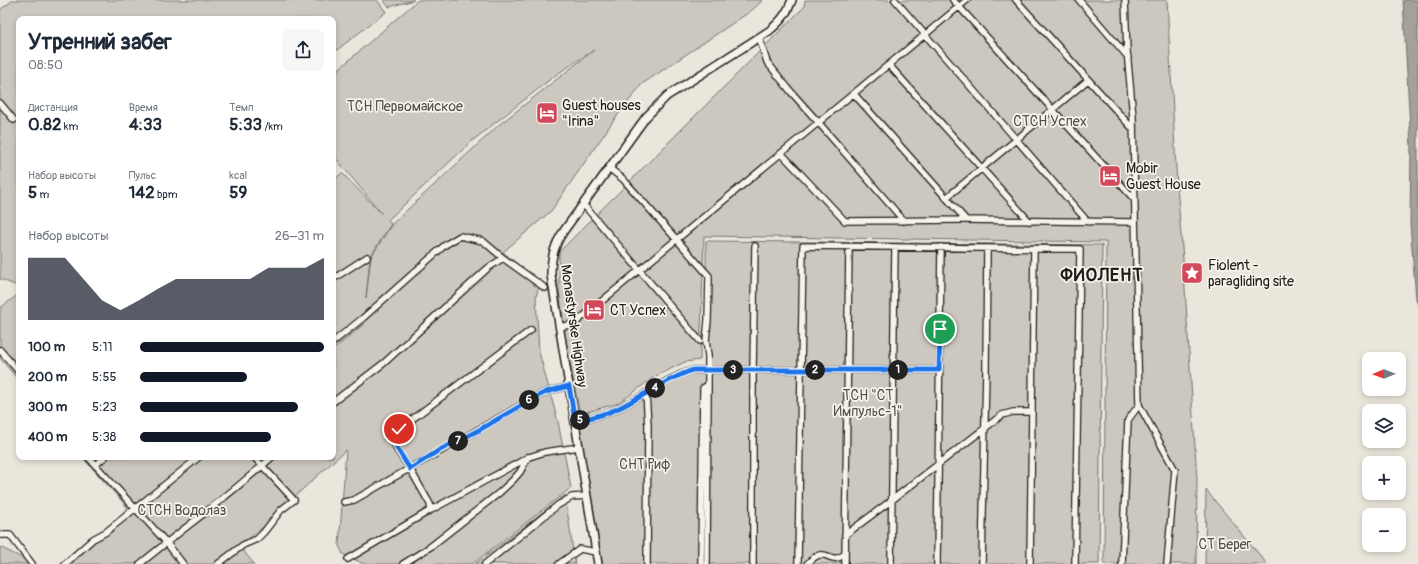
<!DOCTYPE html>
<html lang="ru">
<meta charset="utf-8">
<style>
:root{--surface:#fff;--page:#f6f6f7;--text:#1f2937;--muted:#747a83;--accent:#111827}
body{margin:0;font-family:Pangolin,sans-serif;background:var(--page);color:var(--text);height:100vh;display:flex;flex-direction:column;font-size:15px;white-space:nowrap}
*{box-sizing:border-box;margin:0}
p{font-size:13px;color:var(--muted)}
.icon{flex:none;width:22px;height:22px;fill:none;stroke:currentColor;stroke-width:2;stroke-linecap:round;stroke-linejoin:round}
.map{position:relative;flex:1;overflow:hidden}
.sheet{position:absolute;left:16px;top:16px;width:320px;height:444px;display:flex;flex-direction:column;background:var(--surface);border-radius:8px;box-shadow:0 2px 6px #0003}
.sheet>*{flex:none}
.needle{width:26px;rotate:269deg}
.tools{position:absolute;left:1362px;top:352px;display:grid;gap:8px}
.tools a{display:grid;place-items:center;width:44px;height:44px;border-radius:8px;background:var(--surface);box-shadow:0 2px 6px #0003;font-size:20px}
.pin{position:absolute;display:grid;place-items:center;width:34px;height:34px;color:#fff;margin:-17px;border:2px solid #fff;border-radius:50%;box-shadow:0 1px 4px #0007}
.km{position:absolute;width:20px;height:20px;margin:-10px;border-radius:50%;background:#222;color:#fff;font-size:11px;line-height:20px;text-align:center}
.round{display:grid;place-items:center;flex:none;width:42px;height:42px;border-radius:8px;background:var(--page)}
.head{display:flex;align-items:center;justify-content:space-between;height:68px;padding:0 12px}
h1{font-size:22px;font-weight:800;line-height:30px}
.figures{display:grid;grid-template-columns:repeat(3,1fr);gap:6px;height:68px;padding:4px 12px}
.figures div{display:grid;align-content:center}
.figures b{font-size:17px;font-weight:800}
.figures small{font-size:11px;font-weight:400}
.figures p{font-size:11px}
.chart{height:112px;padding:8px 12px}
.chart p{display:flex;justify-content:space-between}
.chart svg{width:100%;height:72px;margin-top:4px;fill:var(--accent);opacity:.7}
ul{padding:0 12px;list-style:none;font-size:13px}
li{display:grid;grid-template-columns:64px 48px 1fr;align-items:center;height:30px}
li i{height:10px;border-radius:5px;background:var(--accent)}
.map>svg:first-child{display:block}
</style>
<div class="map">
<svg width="1418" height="564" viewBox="0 0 1418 564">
<rect width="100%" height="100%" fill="#eae6dc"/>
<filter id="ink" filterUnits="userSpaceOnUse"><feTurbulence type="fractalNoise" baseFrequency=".025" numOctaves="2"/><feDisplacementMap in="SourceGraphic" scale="8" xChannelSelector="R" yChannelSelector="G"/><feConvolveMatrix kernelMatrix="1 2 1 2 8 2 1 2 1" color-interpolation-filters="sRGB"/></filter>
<g filter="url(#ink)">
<path fill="#ccc8c0" stroke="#74726e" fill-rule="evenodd" d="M13 0H377L386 12 333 53V19H19V282L15 285 0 279V10Z
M383 0H414L389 7Z
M418 0H763L751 11 642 84 614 120 551 211 503 252 540 283 536 297 539 352 558 422 571 488 472 564H364L343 554 339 546 346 450 294 497 259 457H333V350L364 324V323L333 348V181L342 173 382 214 333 155V74ZM594 50 500 124 392 224 371 257 366 298 370 257 391 224 388 220 472 141 557 74Z
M805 0H1167L1177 186 1184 272 1197 479 1196 564H1104L1106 242 704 236 700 360 685 362 654 377 619 403 580 414 566 344 559 289V252L804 7Z
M706 241 1102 245 1099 564H708Z
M19 294V381L0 358V308Z
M691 370H706L704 564H602L577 424 636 399Z
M82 457H257L296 502 215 564H65L128 508Z
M1206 490 1267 564H1205Z
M565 495 575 564H475Z
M0 547 30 562 31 564H0Z
M241 548 254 564H221Z"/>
<path fill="#a3a19a" stroke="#6d6c68" d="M1403 0H1418V305L1416 299 1410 223 1411 147Z"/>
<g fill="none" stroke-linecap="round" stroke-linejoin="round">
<g stroke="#1c1c1c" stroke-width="8">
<path id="minor" d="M895 0 1088 222
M953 0 1134 199
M1016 0 1133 129
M1079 0 1128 57
M1125 0 1127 51 1133 117 1139 405 1175 470 1167 564
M759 37 767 62 792 93 818 122 904 221
M889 65 1029 221
M854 94 966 220
M0 103 14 120
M781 153 845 221 964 220 1135 222
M609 168 623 179 709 276 708 320 706 341 708 356V385L707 564
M946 198 1088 80
M583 204 700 341
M333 279 367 257
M559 327 574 324 967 0
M531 330 399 429 395 433 393 438 397 450 410 469 430 504 431 510 529 457 545 452 579 447
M333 342 363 318 445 245 460 236 483 241 503 258 545 288
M0 350 19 372
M646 393 648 426 647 564
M333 402 384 363 488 268 503 258
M575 421C590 418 605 415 619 408 644 396 666 378 693 370H939
M88 457 166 542 183 564
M95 465 105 457
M344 502 354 500 536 397 546 392 569 386
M0 535H10L32 564
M845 535 892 500 1002 415 1013 412H1032
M348 559 431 510
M65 564 93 539 106 532 199 457
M140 564C184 528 230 495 272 457
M218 564 243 545 257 539 264 532 281 510 294 500 254 457
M403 564 430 547 499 493 513 480 520 472 528 457
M485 564 558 505 572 497 587 496
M559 564 580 549 596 552
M701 564 703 388 708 385
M753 564V370L755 246
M798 564 803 246 1080 249 1075 564
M807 564C810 561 816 555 820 555 829 553 832 564 845 554
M845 564 849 247
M891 564 895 247
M937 564 941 247
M982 564 986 370 987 248
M1030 564 1034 249
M1122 564 1128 420 1139 405"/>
</g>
<g stroke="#1c1c1c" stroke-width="10">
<path id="major" d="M598 564 551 275C551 258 554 246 563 232L646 117 667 96 769 31C780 22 787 14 792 0"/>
</g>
<use href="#minor" stroke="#f7f3e8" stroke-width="5.5"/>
<use href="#major" stroke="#f7f3e8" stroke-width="7"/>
</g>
</g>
<g fill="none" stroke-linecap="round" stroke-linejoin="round" filter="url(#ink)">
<g stroke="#fff" stroke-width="8">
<path id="route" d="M399 429 394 433 393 438 398 450 410 469 438 451 479 430 536 397 546 392 569 386 575 421C590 418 605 415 619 408 644 396 666 379 693 370H939L940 329"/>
</g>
<use href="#route" stroke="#1a73e8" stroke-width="5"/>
</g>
<defs>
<g id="hotel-square" transform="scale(1.15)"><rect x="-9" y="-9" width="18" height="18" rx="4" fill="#d1495b" stroke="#f7f3e8"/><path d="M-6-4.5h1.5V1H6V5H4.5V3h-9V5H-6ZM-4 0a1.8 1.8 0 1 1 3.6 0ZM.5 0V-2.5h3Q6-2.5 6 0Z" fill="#fff"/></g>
<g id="sight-square" transform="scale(1.15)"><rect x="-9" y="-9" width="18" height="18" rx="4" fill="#d1495b" stroke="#f7f3e8"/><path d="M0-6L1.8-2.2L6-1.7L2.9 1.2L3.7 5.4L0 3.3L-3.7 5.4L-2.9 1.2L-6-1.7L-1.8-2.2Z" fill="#fff"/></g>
</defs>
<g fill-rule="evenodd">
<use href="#hotel-square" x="547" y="113"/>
<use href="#hotel-square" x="1110" y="176"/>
<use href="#sight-square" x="1192" y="273"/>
<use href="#hotel-square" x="594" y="310"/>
</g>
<g text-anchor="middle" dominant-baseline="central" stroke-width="3.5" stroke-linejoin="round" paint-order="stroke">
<g font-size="14" fill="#1c1c1c" stroke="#f7f3e8" text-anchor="start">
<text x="562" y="105">Guest houses<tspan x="562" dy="16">"Irina"</tspan></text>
<text x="1126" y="168">Mobir<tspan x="1126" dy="16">Guest House</tspan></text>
<text x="1208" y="265">Fiolent -<tspan x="1208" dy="16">paragliding site</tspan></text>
<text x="610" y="310">СТ Успех</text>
</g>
<g font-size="14" fill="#51504d" stroke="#f7f3e8">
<text x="405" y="106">ТСН Первомайское</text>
<text x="1050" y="121">СТСН Успех</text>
<text x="868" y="395">ТСН "СТ<tspan x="868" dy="16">Импульс-1"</tspan></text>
<text x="645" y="464">СНТ Риф</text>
<text x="182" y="510">СТСН Водолаз</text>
<text x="1225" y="544">СТ Берег</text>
</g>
<g font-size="14" fill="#1c1c1c" stroke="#f7f3e8">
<text transform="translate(574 326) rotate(82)">Monastyrske Highway</text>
</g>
<g font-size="18" font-weight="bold" letter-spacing="1" fill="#1c1c1c" stroke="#f7f3e8">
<text x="1102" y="275">ФИОЛЕНТ</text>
</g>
</g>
</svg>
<div class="tools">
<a><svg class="needle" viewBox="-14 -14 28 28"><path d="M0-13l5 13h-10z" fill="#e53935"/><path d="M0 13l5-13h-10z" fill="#747a83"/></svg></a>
<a><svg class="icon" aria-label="layers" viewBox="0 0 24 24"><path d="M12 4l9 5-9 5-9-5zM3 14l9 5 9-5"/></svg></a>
<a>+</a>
<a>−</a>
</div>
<div class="pin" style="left:940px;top:329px;background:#1e9e55"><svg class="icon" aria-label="arrive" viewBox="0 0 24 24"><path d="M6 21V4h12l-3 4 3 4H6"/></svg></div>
<div class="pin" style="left:399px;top:429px;background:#d93025"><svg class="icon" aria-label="check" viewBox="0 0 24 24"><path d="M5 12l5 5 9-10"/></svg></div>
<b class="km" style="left:898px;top:370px">1</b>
<b class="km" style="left:815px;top:370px">2</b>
<b class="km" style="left:733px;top:370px">3</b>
<b class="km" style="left:655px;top:388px">4</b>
<b class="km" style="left:580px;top:420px">5</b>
<b class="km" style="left:529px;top:400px">6</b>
<b class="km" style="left:458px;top:441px">7</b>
<section class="sheet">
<div class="head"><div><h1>Утренний забег</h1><p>08:50</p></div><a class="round"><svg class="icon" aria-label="share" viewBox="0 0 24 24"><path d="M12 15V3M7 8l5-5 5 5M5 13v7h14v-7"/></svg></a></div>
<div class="figures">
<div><p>Дистанция</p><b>0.82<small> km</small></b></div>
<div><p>Время</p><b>4:33</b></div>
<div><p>Темп</p><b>5:33<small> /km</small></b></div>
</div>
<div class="figures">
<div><p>Набор высоты</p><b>5<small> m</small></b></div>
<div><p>Пульс</p><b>142<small> bpm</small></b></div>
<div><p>kcal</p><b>59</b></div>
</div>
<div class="chart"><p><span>Набор высоты</span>26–31 m</p>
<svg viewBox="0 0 160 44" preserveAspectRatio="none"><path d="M0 44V6L10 6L20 6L30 19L40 32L50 38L60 32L70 25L80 19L90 19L100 19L110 19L120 19L130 12L140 12L150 12L160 6V44z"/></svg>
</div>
<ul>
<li><b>100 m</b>5:11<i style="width:100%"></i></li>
<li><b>200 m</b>5:55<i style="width:58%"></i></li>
<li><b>300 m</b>5:23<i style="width:86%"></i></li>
<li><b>400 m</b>5:38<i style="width:71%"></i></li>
</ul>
</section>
</div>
